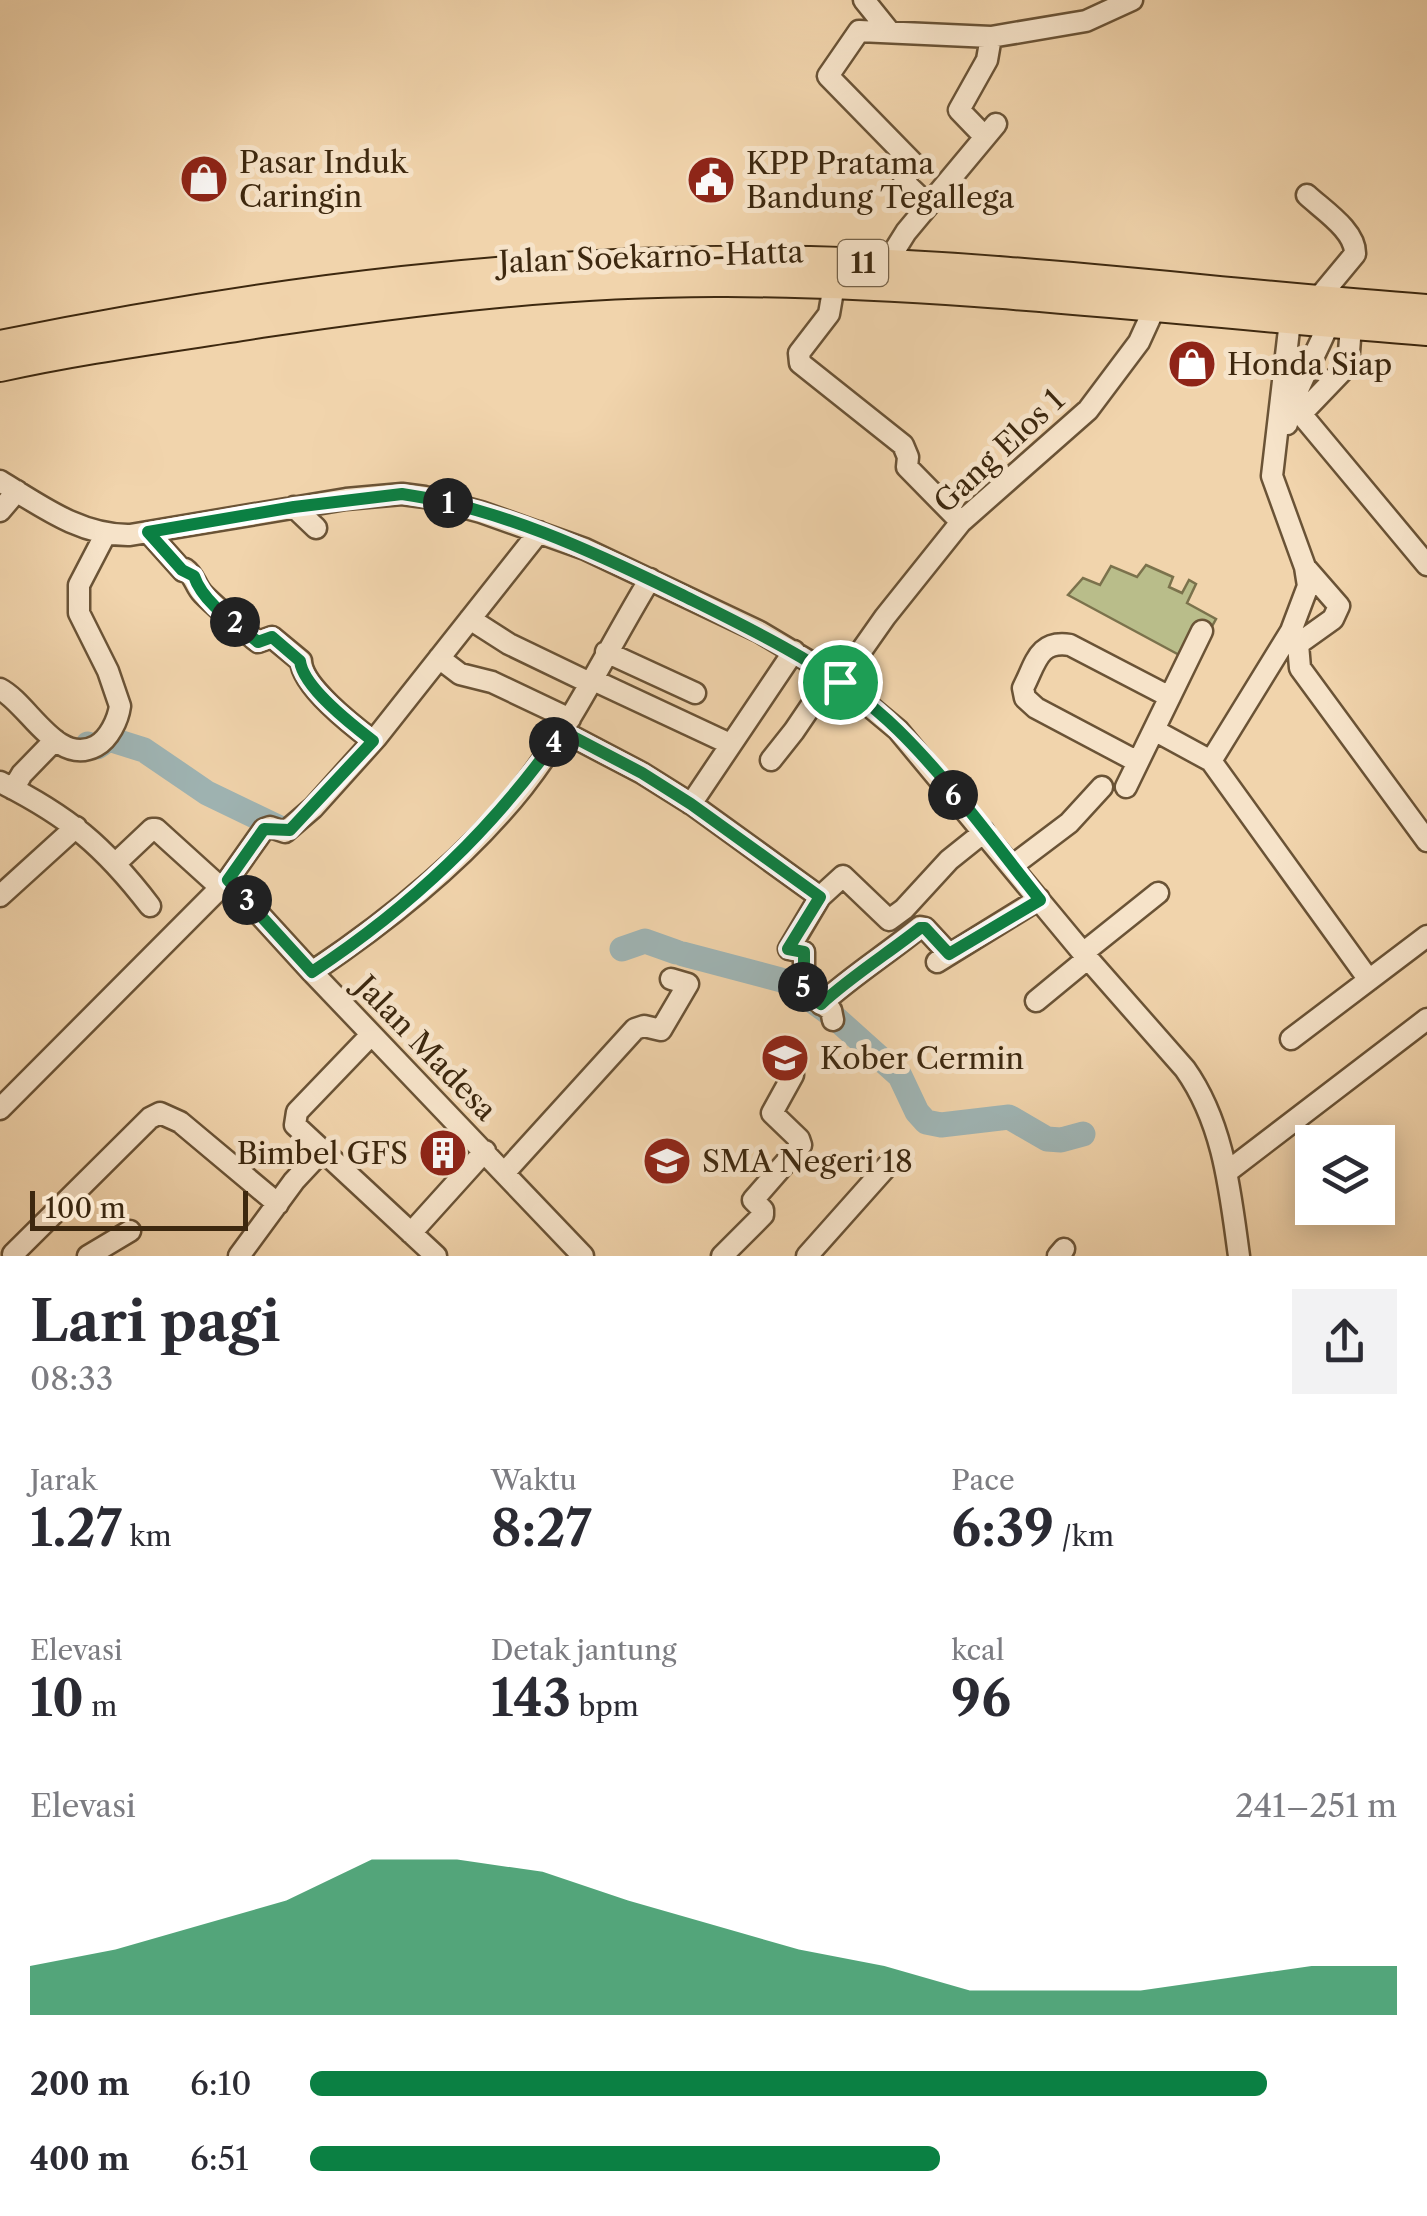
<!DOCTYPE html>
<html lang="id">
<meta charset="utf-8">
<style>
:root{--surface:#fff;--page:#f2f2f3;--text:#2b2b33;--muted:#7c7c81;--accent:#0b8043}
body{margin:0;font-family:"Libre Caslon Text",serif;background:var(--page);color:var(--text);height:100vh;display:flex;flex-direction:column;font-size:38px;white-space:nowrap}
*{box-sizing:border-box;margin:0}
p{font-size:32px;color:var(--muted)}
.icon{flex:none;width:55px;height:55px;fill:none;stroke:currentColor;stroke-width:2;stroke-linecap:round;stroke-linejoin:round}
.map{position:relative;height:1256px;overflow:hidden}
.details{display:flex;flex-direction:column;background:var(--surface);flex:1}
.details>*{flex:none}
.controls{position:absolute;left:1295px;top:1125px;display:grid;gap:20px}
.controls a{display:grid;place-items:center;width:100px;height:100px;border-radius:0px;background:var(--surface);box-shadow:0 5px 25px #0003;font-size:50px}
.scale{position:absolute;left:30px;bottom:25px;width:218px;box-sizing:border-box;padding-left:10px;border:5px solid #3d280f;border-top:0;font-size:28px;line-height:35px;white-space:nowrap;color:#3d280f;-webkit-text-stroke:8px #f6e3c9;paint-order:stroke}
.pin{position:absolute;display:grid;place-items:center;width:85px;height:85px;color:#fff;margin:-42px;border:5px solid #fff;border-radius:50%;box-shadow:0 2px 10px #0007}
.km{position:absolute;width:50px;height:50px;margin:-25px;border-radius:50%;background:#222;color:#fff;font-size:28px;line-height:50px;text-align:center}
.round{display:grid;place-items:center;flex:none;width:105px;height:105px;border-radius:0px;background:var(--page)}
.overview{display:flex;align-items:center;justify-content:space-between;height:170px;padding:0 30px}
h1{font-size:55px;font-weight:700;line-height:75px}
.stats{display:grid;grid-template-columns:repeat(3,1fr);gap:15px;height:170px;padding:10px 30px}
.stats div{display:grid;align-content:center}
.stats b{font-size:50px;font-weight:700}
.stats small{font-size:28px;font-weight:400}
.stats p{font-size:28px}
.chart{height:280px;padding:20px 30px}
.chart p{display:flex;justify-content:space-between}
.chart svg{width:100%;height:180px;margin-top:10px;fill:var(--accent);opacity:.7}
ul{padding:0 30px;list-style:none;font-size:32px}
li{display:grid;grid-template-columns:160px 120px 1fr;align-items:center;height:75px}
li i{height:25px;border-radius:12px;background:var(--accent)}
.map>svg:first-child{display:block}
</style>
<div class="map">
<svg width="1427" height="1256" viewBox="0 0 1427 1256">
<rect width="100%" height="100%" fill="#f1d4ac"/>
<filter id="stains"><feTurbulence type="fractalNoise" baseFrequency=".002" numOctaves="4"/><feColorMatrix values="0 0 0 0 .2 0 0 0 0 .09 0 0 0 0 .02 0 0 0 .5 -.17"/></filter>
<radialGradient id="worn" r=".72"><stop offset=".6" stop-color="#630" stop-opacity="0"/><stop offset="1" stop-color="#630" stop-opacity=".3"/></radialGradient>
<path fill="#b9bd8a" stroke="#7b724c" stroke-width="2.5" d="M1146 565 1173 577 1169 587 1182 593 1189 580 1196 584 1187 603 1216 619 1210 630 1183 657 1068 595 1083 578 1100 585 1111 566 1137 577Z"/>
<g fill="none" stroke-linecap="round" stroke-linejoin="round">
<path stroke="#9fb5b5" stroke-width="25" d="M88 744 97 747 109 739 144 750 207 793 284 830
M622 949 645 941 676 952
M683 954 785 981 832 1015 900 1076 917 1112 926 1122 941 1125 1009 1117 1047 1139 1061 1140 1083 1134"/>
<g stroke="#6a5336" stroke-width="25">
<path id="minor" d="M864 0 889 31
M985 137 959 110 987 60 991 37
M1307 195C1323 210 1356 231 1355 254L1316 301
M928 205 904 182 913 163 828 76 859 31 991 37 1086 21 1132 0
M886 264 906 232 996 124
M834 285 829 314 799 353 800 363 903 445 908 457 907 467 961 522
M1290 321 1272 476 1305 567 1308 586 1291 631 1211 761 1369 980
M1351 326 1348 365 1301 414 1427 565
M1287 424C1292 394 1316 355 1328 325
M0 481C41 506 81 536 130 535L346 499 402 494 425 497 481 512 585 549 760 632 832 675 898 730 1083 953 1185 1069C1224 1124 1230 1191 1239 1256
M294 507 316 528
M0 511 17 491
M148 532 183 571 185 569C195 576 195 586 203 594 220 611 240 627 258 642L272 637 301 661C302 686 352 725 373 741
M1305 567 1339 606 1333 619 1298 644 1300 668 1427 841
M470 619 509 644 590 683
M606 652 695 693
M439 658 460 674 492 682 570 719
M591 679 730 744
M840 681 885 617 961 522 1088 410 1139 342 1155 307
M0 689C29 704 57 767 96 746 109 739 118 720 120 706L108 671 79 613V585L105 535
M1154 730 1211 761
M562 731 642 773 693 805 820 897 843 876 889 920 904 909 949 860 984 832
M771 760 794 731 832 675
M1138 762 1036 708 1025 698 1023 688C1036 663 1038 640 1070 645L1170 697
M0 782C68 816 104 846 150 906
M1126 787 1202 631
M13 789 22 774 55 740
M691 804 794 651
M116 863 152 829H156L220 887
M1012 866 1069 823 1102 787
M228 880 312 972 583 1256
M0 896 76 827
M820 897 789 949 804 952V992L831 1010 833 1020
M1083 953 1158 893
M937 962 1039 899
M312 972C388 921 466 859 523 787 573 723 608 648 650 579
M1036 1001 1087 959
M821 1004C853 975 887 954 920 927L925 928 949 954
M371 1035 297 1112 295 1125 436 1256
M1291 1039 1427 936
M0 1109 228 880 264 829 270 827 285 832 313 808 376 738 539 532
M505 1172 635 1029 644 1026 661 1030 688 984 671 979
M1227 1172 1427 1019
M411 1233 485 1151
M13 1254 150 1118 160 1113 180 1122 278 1204
M88 1256 130 1231
M239 1256 294 1181 322 1151
M722 1256 763 1215V1210L753 1200 801 1145 799 1139 772 1113 793 1075
M807 1256 888 1165
M1058 1256 1064 1249"/>
</g>
<g stroke="#3d280f" stroke-width="32">
<path id="highway" d="M0 345C266 291 538 256 810 261 1016 266 1221 294 1427 309
M0 367C86 348 174 337 261 323 415 300 570 281 727 282 961 283 1194 313 1427 331"/>
</g>
<use href="#minor" stroke="#f6e3c9" stroke-width="20"/>
<use href="#highway" stroke="#f1d4ac" stroke-width="28"/>
</g>
<g fill="none" stroke-linecap="round" stroke-linejoin="round">
<g stroke="#fff" stroke-width="20">
<path id="route" d="M402 494C500 508 592 551 680 594 759 633 834 668 898 730 949 780 995 844 1040 900L949 954 925 928H920C887 954 853 975 821 1004L804 992V952L788 949 820 897 691 804 642 773 562 731C493 829 412 906 312 972L228 880 264 829 290 830 373 741C352 725 303 687 300 661L272 637 258 642C236 624 203 603 194 576L182 570 148 532 294 507Z"/>
</g>
<use href="#route" stroke="#0b8043" stroke-width="12"/>
</g>
<defs>
<g id="shop-disc" transform="scale(2.5)"><circle r="9.5" fill="#8f2418" stroke="#f6e3c9"/><path d="M-5-2.5h2.3a2.7 3.5 0 0 1 5.4 0H5L5.5 6h-11ZM-1.5-2.5h3a1.5 2.3 0 0 0-3 0Z" fill="#fff"/></g>
<g id="civic-disc" transform="scale(2.5)"><circle r="9.5" fill="#8f2418" stroke="#f6e3c9"/><path d="M-.6-6.5H3V-4.5H.6V-3L4-1V1h2V6H-6V1h2V-1L-.6-3ZM-1.2 2.5V6h2.4V2.5Z" fill="#fff"/></g>
<g id="school-disc" transform="scale(2.5)"><circle r="9.5" fill="#8f2418" stroke="#f6e3c9"/><path d="M0-5L7-2L0 1L-7-2ZM-4 1L0 2.5L4 1V4Q0 6-4 4Z" fill="#fff"/></g>
<g id="building-disc" transform="scale(2.5)"><circle r="9.5" fill="#8f2418" stroke="#f6e3c9"/><path d="M-4-6H4V6H1V3H-1V6H-4ZM-2.5-4.3h1.7v1.8h-1.7ZM.8-4.3h1.7v1.8H.8ZM-2.5-1h1.7V.8h-1.7ZM.8-1h1.7V.8H.8Z" fill="#fff"/></g>
</defs>
<g fill-rule="evenodd">
<use href="#shop-disc" x="204" y="179"/>
<use href="#civic-disc" x="711" y="180"/>
<use href="#shop-disc" x="1192" y="364"/>
<use href="#school-disc" x="785" y="1058"/>
<use href="#building-disc" x="443" y="1153"/>
<use href="#school-disc" x="667" y="1161"/>
</g>
<g text-anchor="middle" dominant-baseline="central" stroke-width="10" stroke-linejoin="round" paint-order="stroke">
<rect fill="#f6e3c9" stroke="#746047" stroke-width="2.5" x="838" y="240" width="50" height="46" rx="8"/>
<g font-size="28" font-weight="bold" fill="#3d280f">
<text x="863" y="263">11</text>
</g>
<g font-size="30" fill="#3d280f" stroke="#f6e3c9" text-anchor="start">
<text x="239" y="162">Pasar Induk<tspan x="239" dy="34">Caringin</tspan></text>
<text x="746" y="163">KPP Pratama<tspan x="746" dy="34">Bandung Tegallega</tspan></text>
<text x="1227" y="364">Honda Siap</text>
<text x="820" y="1058">Kober Cermin</text>
<text x="408" y="1153" text-anchor="end">Bimbel GFS</text>
<text x="702" y="1161">SMA Negeri 18</text>
</g>
<g font-size="30" fill="#3d280f" stroke="#f6e3c9">
<text transform="translate(651 257) rotate(-2)">Jalan Soekarno-Hatta</text>
<text transform="translate(999 451) rotate(-43)">Gang Elos 1</text>
<text transform="translate(426 1048) rotate(46)">Jalan Madesa</text>
</g>
</g>
<rect width="100%" height="100%" filter="url(#stains)"/>
<rect width="100%" height="100%" fill="url(#worn)"/>
</svg>
<div class="controls">
<a><svg class="icon" aria-label="layers" viewBox="0 0 24 24"><path d="M12 4l9 5-9 5-9-5zM3 14l9 5 9-5"/></svg></a>
</div>
<div class="scale">100 m</div>
<div class="pin" style="left:840px;top:682px;background:#1e9e55"><svg class="icon" aria-label="arrive" viewBox="0 0 24 24"><path d="M6 21V4h12l-3 4 3 4H6"/></svg></div>
<b class="km" style="left:448px;top:503px">1</b>
<b class="km" style="left:235px;top:622px">2</b>
<b class="km" style="left:247px;top:900px">3</b>
<b class="km" style="left:554px;top:742px">4</b>
<b class="km" style="left:803px;top:987px">5</b>
<b class="km" style="left:953px;top:795px">6</b>
</div>
<section class="details">
<div class="overview"><div><h1>Lari pagi</h1><p>08:33</p></div><a class="round"><svg class="icon" aria-label="share" viewBox="0 0 24 24"><path d="M12 15V3M7 8l5-5 5 5M5 13v7h14v-7"/></svg></a></div>
<div class="stats">
<div><p>Jarak</p><b>1.27<small> km</small></b></div>
<div><p>Waktu</p><b>8:27</b></div>
<div><p>Pace</p><b>6:39<small> /km</small></b></div>
</div>
<div class="stats">
<div><p>Elevasi</p><b>10<small> m</small></b></div>
<div><p>Detak jantung</p><b>143<small> bpm</small></b></div>
<div><p>kcal</p><b>96</b></div>
</div>
<div class="chart"><p><span>Elevasi</span>241–251 m</p>
<svg viewBox="0 0 160 44" preserveAspectRatio="none"><path d="M0 44V32L10 28L20 22L30 16L40 6L50 6L60 9L70 16L80 22L90 28L100 32L110 38L120 38L130 38L140 35L150 32L160 32V44z"/></svg>
</div>
<ul>
<li><b>200 m</b>6:10<i style="width:88%"></i></li>
<li><b>400 m</b>6:51<i style="width:58%"></i></li>
</ul>
</section>
